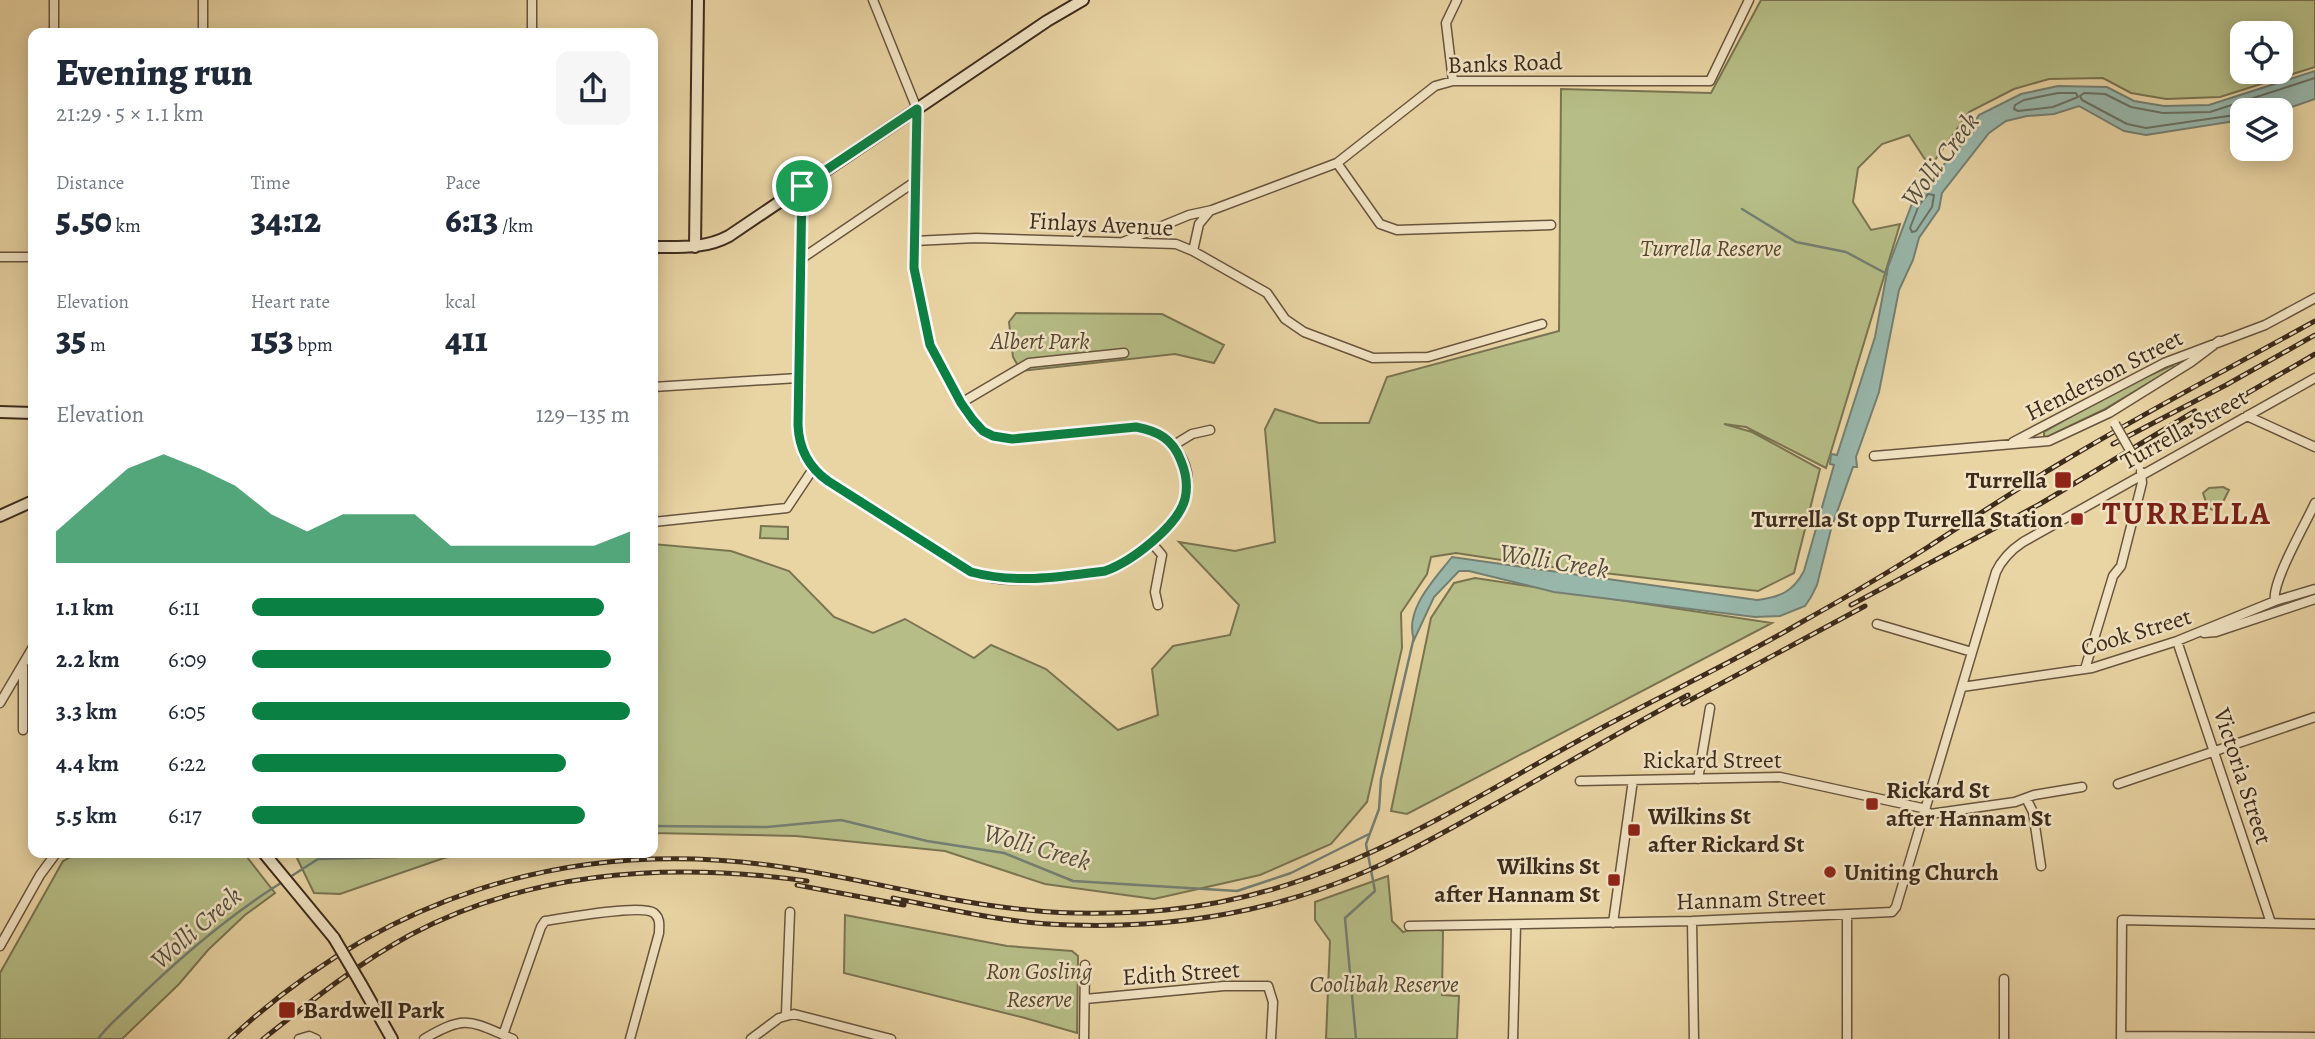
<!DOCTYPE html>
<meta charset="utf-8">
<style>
:root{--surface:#fff;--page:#f6f6f7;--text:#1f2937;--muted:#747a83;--accent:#0b8043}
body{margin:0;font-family:Alegreya,serif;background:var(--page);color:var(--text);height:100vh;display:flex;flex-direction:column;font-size:26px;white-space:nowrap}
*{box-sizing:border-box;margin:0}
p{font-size:23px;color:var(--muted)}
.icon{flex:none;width:38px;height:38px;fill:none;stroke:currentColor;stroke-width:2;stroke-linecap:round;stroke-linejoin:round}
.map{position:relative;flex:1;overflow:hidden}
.sheet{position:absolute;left:28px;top:28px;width:630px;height:830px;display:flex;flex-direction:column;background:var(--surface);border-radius:14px;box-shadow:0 4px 18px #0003}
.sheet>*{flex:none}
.buttons{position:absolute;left:2230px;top:21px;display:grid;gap:14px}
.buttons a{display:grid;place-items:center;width:63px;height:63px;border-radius:14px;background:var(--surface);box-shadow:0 4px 18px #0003;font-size:35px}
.pin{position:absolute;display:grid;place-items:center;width:60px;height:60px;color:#fff;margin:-30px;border:4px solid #fff;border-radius:50%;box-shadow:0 2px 7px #0007}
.round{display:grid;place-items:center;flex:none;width:74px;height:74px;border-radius:14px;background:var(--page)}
.summary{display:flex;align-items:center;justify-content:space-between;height:119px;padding:0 28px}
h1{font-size:38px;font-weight:800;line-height:52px}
.figures{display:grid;grid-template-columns:repeat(3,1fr);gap:10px;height:119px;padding:7px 28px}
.figures div{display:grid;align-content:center}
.figures b{font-size:35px;font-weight:800}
.figures small{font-size:19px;font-weight:400}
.figures p{font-size:19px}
.chart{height:196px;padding:14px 28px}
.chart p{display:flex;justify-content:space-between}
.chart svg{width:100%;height:126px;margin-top:7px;fill:var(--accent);opacity:.7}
ul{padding:0 28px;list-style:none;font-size:23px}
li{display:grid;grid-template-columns:112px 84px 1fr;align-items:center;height:52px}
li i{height:18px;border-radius:9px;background:var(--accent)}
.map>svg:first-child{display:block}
</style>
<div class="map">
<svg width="2315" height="1039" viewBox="0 0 2315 1039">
<rect width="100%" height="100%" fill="#e9d4a3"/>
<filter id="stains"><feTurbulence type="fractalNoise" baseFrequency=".00286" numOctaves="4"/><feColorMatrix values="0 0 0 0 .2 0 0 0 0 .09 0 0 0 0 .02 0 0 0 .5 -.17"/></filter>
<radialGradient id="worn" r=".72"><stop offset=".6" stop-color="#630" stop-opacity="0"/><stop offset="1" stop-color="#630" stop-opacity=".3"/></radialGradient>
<path fill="#b6bd86" stroke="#7a7451" stroke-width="2" fill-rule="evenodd" d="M1761 0H2315V67L2220 97 2166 99 2131 93 2103 78 2049 79 2014 89 1969 112 1930 167 1909 135 1882 144 1858 168 1853 202 1871 230 1900 224 1826 468 1746 427 1724 424 1752 432 1820 469 1794 573 1758 591 1527 564 1456 553 1431 557 1427 574 1401 613 1402 648 1367 802 1331 844 1260 875 1154 899 1045 884 945 851 796 836 653 833V544L731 551 789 571 834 617 873 633 905 619 974 658 991 645 1046 669 1118 730 1158 715 1152 669 1173 646 1230 635 1239 605 1179 542 1235 551 1275 542 1265 429 1275 409 1319 423H1369L1387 377 1559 331 1561 89 1711 93ZM2242 33H2280V72H2242Z
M1016 313 1162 314 1224 345 1214 363 1175 354 1021 371 1013 357 1009 322Z
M2173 365 2174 368 2103 410 2047 437 2044 436V432L2119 389Z
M2223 487 2229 490 2218 512 2208 508 2203 493 2209 488Z
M761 526 788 527V539L760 538Z
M1475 578 1772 623 1407 814 1391 811 1431 618 1454 583Z
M80 852H243L275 893 245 915 208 950 179 984 122 1039H0V973L63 861Z
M294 852H475L444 858 340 894 314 893Z
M1388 876 1392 921 1403 932C1416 928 1429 926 1443 931L1442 995 1459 996 1457 1039H1326L1330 941 1315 920V902Z
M845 915 1007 946 1072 951 1078 956 1077 1033 1025 1018 844 973Z"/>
<path fill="#98b7ab" stroke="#747f72" stroke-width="2" d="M2315 71V99L2280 111 2242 110V120L2146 135 2124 131 2079 106 2054 114 2027 116 2006 121 1989 133 1942 193 1939 209 1919 238 1913 260 1899 290 1879 392 1856 457 1857 467H1853L1831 529 1817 585 1811 597 1805 606 1780 616 1755 617 1554 592 1469 571H1459L1434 597 1414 640C1404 610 1434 580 1452 557L1757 600C1780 597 1793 592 1804 571L1834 465 1830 464 1831 454 1837 455 1875 337 1888 267 1913 201 1959 147 1979 115 2021 94 2058 86 2107 87 2134 101 2164 106 2209 105Z"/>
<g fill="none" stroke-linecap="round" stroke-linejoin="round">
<path stroke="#6a7164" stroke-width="2" d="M2058 93H2076L2078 97 2053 107 2018 111 2014 109 2015 105 2024 100Z
M2242 114 2146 128 2127 124 2082 100 2080 96 2084 93 2105 94 2131 107 2163 113 2210 112 2315 78
M1928 194 1934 195 1932 207 1916 231 1912 232 1910 228 1919 205Z"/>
<path stroke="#747f72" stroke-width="2.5" d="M1742 209 1796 242 1846 252 1887 274
M653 826 767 827 841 820 927 841 1004 853 1073 881 1237 891 1291 873 1369 834
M290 877 318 859 397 857 409 852
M98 1039C107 1026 121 1015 132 1004 178 959 229 915 284 881
M1356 1039 1345 918 1375 891 1366 844 1379 809 1381 779 1414 637"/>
<g stroke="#68553e" stroke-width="11">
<path id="street" d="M532 0V33
M54 33V0
M203 33V0
M1453 81 1446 23 1457 0
M1337 163 1380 224 1397 230 1551 225
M802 186 798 436 804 456 818 474 953 562C966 569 979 575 993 578 1022 583 1100 577 1125 563 1143 553 1178 520 1184 501 1197 463 1172 434 1136 427L1012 439 993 436 983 431 961 403 930 345 914 268 917 109 873 0
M914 241 976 238 1176 244 1193 251 1267 293 1285 319 1304 332 1373 358 1428 357 1542 324
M1123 242 1189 215 1212 210 1337 163 1435 86 1453 81H1710L1749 0
M1193 251 1199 224 1209 212
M0 257H33
M801 259 916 181
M653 387 798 378
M961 403 1029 363 1124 353
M2247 416 2315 447
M2013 442 2164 363 2265 325 2315 298
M1174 445 1192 434 1210 430
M1874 456 2049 441 2109 413 2191 362 2219 341
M653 522 787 508 813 469
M1151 542 1162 555 1155 592 1158 605
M2275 601C2271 583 2306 523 2315 503
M1877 624 1972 652
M2204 633 2216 632 2315 599
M2177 641 2271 923
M23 664V730
M2085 669 2113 576 2121 566 2142 483 2141 472
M1962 687 2092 668 2177 641 2275 601 2315 589
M0 703 33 647
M1698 779 1710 708
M1580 781 1780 777 1922 808 1930 814 2015 802 2034 795 2082 787
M2118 784 2315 717
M2026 798 2033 812 2041 866
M1692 921 1694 1039
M1613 923 1633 780
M1409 926 1692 921 1892 912 1896 907 1996 572C2002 559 2011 550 2023 542L2315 378
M0 946 40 875 57 852
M1085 999 1224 986H1268L1273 1002 1271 1039
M786 1014 790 912
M503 1035 541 927 545 921C564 918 642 904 654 913 661 919 659 926 659 933L630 1039
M2121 1036 2315 1037
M299 1039 309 1036 316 1039
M424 1039C466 1014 470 1021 513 1039
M751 1039 779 1018 794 1014 891 1039
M1084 1039 1085 965
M1513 1039 1516 925
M1847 1039V914
M2004 1039V979
M2121 1039 2122 920 2315 924"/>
</g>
<g stroke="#3d2b1c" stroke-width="14">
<path id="secondary" d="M653 247C680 247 705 249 729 236L1047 21 1083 0
M695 247 698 0
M0 412 33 413
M0 516 33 501
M263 852 334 938
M361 984 392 1039"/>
</g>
<use href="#street" stroke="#f1e3c3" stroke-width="8"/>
<use href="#secondary" stroke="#f1e3c3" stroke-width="10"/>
<g stroke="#3d2b1c" stroke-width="5">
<path id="rail" d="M2165 441 2315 354
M2113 444 2226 385 2315 335
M1851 605 2040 504 2195 411
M1683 704 1865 606
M797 885 904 905
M893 898C952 910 1011 924 1071 925 1160 928 1249 916 1332 885 1379 868 1423 844 1466 820 1541 779 1613 735 1688 695
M230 1039C380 899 563 838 768 865 855 876 940 902 1028 910 1074 915 1119 914 1166 910 1336 894 1461 803 1607 725 1671 691 1737 660 1800 623 1843 599 1886 574 1928 547 1973 518 2018 488 2064 461 2146 412 2231 367 2315 321
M263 1039C310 1002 357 964 410 935 532 870 673 862 807 881"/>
</g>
<use href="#rail" stroke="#f1e3c3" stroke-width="2.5" stroke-dasharray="8" stroke-linecap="butt"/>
<g stroke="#68553e" stroke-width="11" stroke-linecap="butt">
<path id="street-bridge" d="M2115 424 2139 466"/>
</g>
<g stroke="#3d2b1c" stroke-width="14" stroke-linecap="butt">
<path id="secondary-bridge" d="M334 938 361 984"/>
</g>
<use href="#street-bridge" stroke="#f1e3c3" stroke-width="8"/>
<use href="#secondary-bridge" stroke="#f1e3c3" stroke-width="10"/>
</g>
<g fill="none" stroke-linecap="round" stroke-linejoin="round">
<g stroke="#fff" stroke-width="14">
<path id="route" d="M917 109 914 268 930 345 961 403 973 420 983 431 993 436 1012 439 1136 427C1158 431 1173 439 1181 461 1186 473 1188 486 1185 499 1178 526 1131 562 1105 571 1060 577 1016 584 971 572L828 481C808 467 799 449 798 425L802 186Z"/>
</g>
<use href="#route" stroke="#0b8043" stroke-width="9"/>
</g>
<g fill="#8f2418" stroke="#f1e3c3" stroke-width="2.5">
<rect x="2054" y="471" width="18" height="18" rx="3.5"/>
<rect x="2070" y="512" width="14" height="14" rx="3.5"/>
<rect x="1865" y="797" width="14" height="14" rx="3.5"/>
<rect x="1627" y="823" width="14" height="14" rx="3.5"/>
<circle cx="1830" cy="872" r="7"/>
<rect x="1607" y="873" width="14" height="14" rx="3.5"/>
<rect x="278" y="1001" width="18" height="18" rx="3.5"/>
</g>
<g text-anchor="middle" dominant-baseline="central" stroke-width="5" stroke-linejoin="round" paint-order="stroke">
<g font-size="24" fill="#3d2b1c" stroke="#f1e3c3">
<text transform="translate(1505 63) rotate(-2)">Banks Road</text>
<text transform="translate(1101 224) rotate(3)">Finlays Avenue</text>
<text transform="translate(2104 375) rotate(-27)">Henderson Street</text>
<text transform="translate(2184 429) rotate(-29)">Turrella Street</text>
<text transform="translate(2136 632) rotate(-17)">Cook Street</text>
<text x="1712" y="760">Rickard Street</text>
<text transform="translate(2243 776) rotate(72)">Victoria Street</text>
<text transform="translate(1751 899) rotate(-2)">Hannam Street</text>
<text transform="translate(1181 973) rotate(-4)">Edith Street</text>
</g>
<g font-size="24" font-style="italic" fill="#554831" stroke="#f1e3c3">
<text x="1711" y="248">Turrella Reserve</text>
<text x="1040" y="341">Albert Park</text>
<text x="1039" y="971">Ron Gosling<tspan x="1039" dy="28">Reserve</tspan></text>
<text x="1384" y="984">Coolibah Reserve</text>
</g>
<g font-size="24" font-weight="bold" fill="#3d2b1c" stroke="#f1e3c3" text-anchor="start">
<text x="2047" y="480" text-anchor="end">Turrella</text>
<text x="2063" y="519" text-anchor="end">Turrella St opp Turrella Station</text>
<text x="1886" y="790">Rickard St<tspan x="1886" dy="28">after Hannam St</tspan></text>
<text x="1648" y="816">Wilkins St<tspan x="1648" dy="28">after Rickard St</tspan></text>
<text x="1600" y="866" text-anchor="end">Wilkins St<tspan x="1600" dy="28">after Hannam St</tspan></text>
<text x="1844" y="872">Uniting Church</text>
<text x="303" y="1010">Bardwell Park</text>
</g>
<g font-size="26" font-style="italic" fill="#544e40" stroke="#f1e3c3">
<text transform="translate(1940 160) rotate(-53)">Wolli Creek</text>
<text transform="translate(1554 561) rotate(9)">Wolli Creek</text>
<text transform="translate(1037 847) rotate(16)">Wolli Creek</text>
<text transform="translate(196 928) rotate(-41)">Wolli Creek</text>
</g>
<g font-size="32" font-weight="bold" letter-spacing="2" fill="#7a1f14" stroke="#f1e3c3">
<text x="2187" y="513">TURRELLA</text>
</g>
</g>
<rect width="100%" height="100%" filter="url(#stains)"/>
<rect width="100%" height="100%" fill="url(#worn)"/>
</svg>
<div class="buttons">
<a><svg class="icon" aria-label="locate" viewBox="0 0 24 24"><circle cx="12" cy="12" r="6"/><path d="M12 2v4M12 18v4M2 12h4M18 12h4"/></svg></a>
<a><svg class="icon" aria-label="layers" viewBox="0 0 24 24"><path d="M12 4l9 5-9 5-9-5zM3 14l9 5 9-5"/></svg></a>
</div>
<div class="pin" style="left:802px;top:186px;background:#1e9e55"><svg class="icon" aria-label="arrive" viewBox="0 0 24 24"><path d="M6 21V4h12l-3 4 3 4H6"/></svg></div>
<section class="sheet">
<div class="summary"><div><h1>Evening run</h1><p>21:29 · 5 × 1.1 km</p></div><a class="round"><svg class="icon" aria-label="share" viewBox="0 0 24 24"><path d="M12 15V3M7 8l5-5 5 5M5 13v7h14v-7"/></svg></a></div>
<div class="figures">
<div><p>Distance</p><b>5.50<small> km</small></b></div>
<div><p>Time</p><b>34:12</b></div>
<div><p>Pace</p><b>6:13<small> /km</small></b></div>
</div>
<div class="figures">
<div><p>Elevation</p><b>35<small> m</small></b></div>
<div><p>Heart rate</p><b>153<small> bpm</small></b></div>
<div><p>kcal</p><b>411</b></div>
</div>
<div class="chart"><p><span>Elevation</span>129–135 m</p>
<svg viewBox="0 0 160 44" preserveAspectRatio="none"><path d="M0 44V33L10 22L20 11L30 6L40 11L50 17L60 27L70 33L80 27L90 27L100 27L110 38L120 38L130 38L140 38L150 38L160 33V44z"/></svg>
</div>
<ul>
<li><b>1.1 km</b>6:11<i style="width:93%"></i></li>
<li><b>2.2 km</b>6:09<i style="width:95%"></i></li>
<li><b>3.3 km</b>6:05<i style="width:100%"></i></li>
<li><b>4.4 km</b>6:22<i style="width:83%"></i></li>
<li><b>5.5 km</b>6:17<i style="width:88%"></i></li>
</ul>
</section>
</div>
